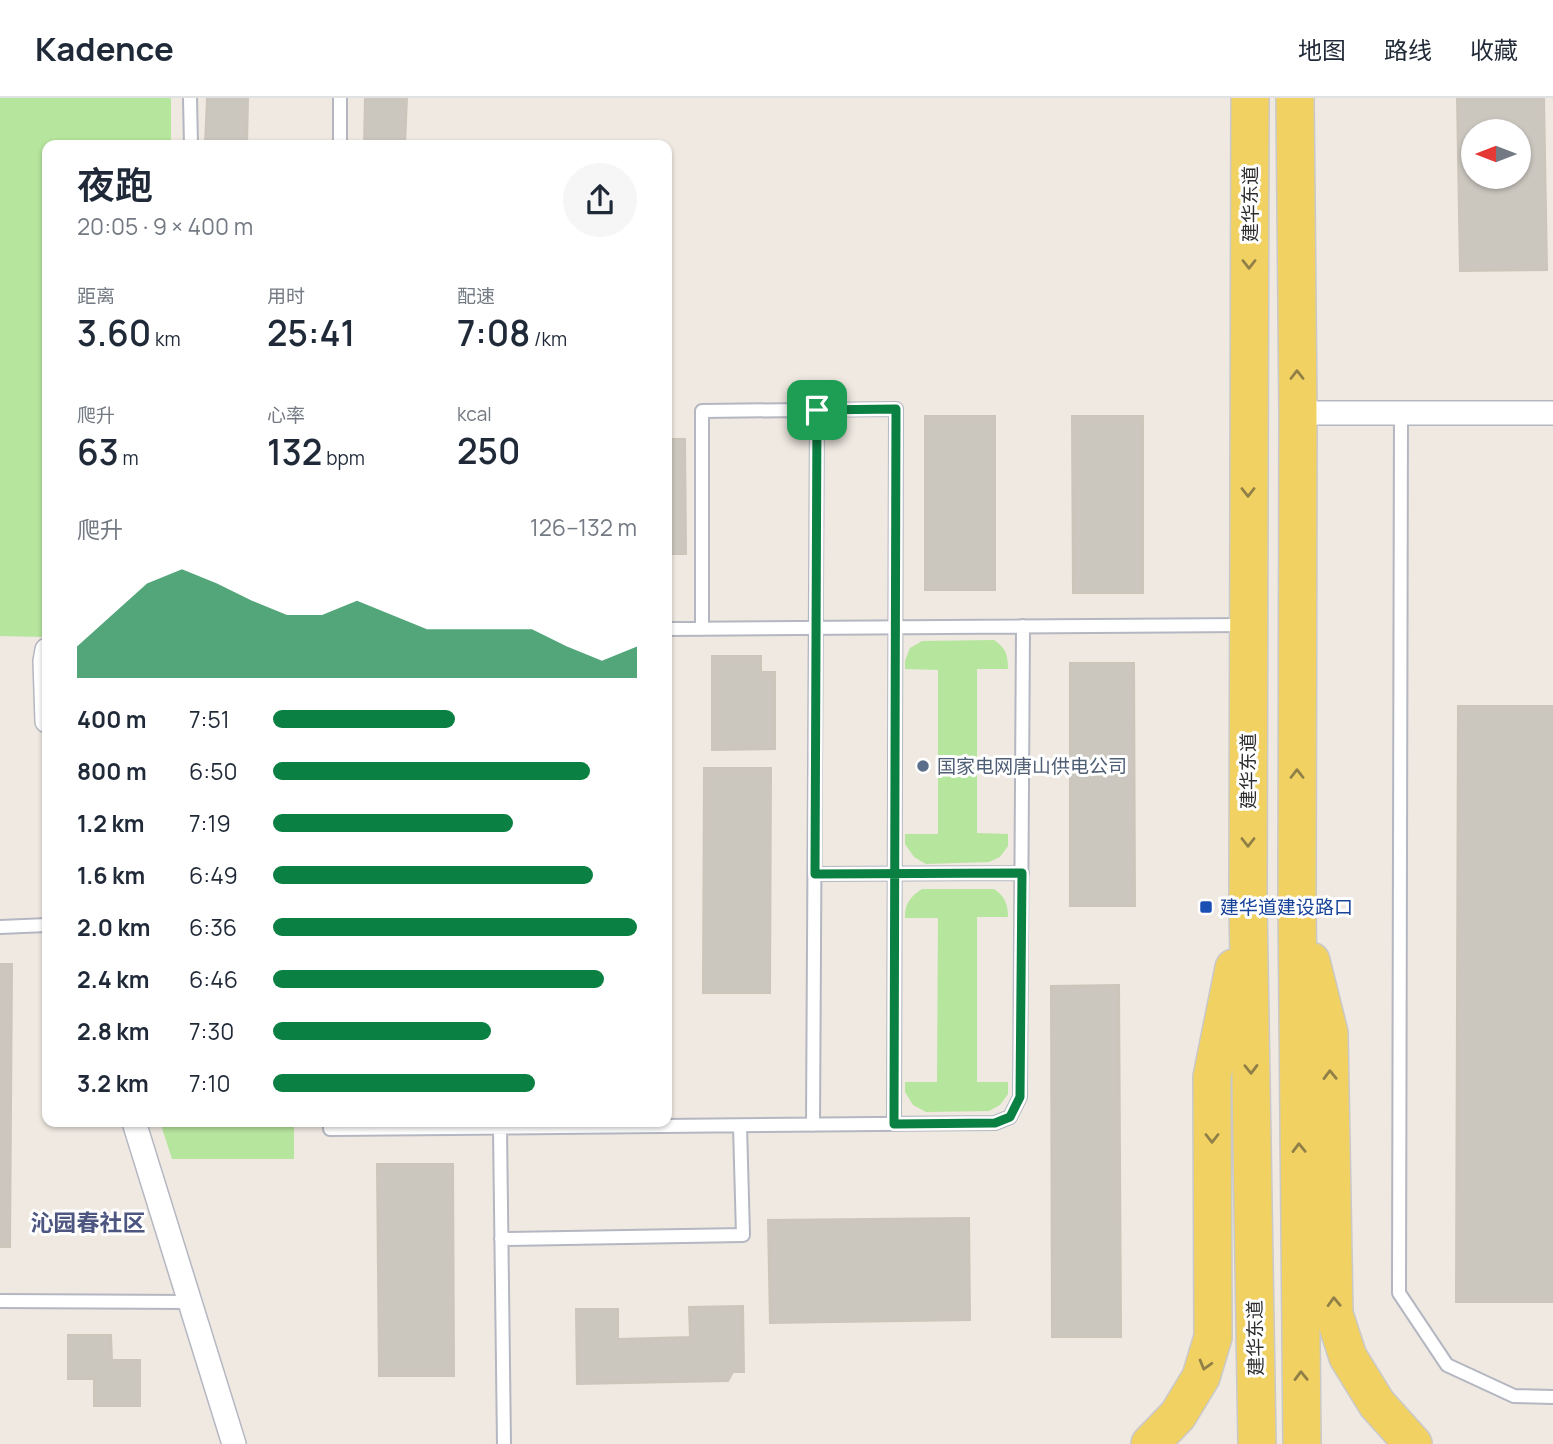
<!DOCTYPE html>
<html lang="zh">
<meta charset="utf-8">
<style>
:root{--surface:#fff;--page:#f6f6f7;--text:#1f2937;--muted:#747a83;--line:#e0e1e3;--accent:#0b8043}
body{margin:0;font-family:Manrope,"Noto Sans SC",sans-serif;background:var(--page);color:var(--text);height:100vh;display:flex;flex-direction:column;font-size:26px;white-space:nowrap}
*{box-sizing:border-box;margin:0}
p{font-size:23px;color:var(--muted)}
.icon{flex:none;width:38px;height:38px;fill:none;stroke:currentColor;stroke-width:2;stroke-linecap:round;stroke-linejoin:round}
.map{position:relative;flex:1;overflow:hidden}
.side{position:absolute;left:42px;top:42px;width:630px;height:987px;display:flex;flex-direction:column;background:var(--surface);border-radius:14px;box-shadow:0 2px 5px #0004}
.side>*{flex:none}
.needle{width:46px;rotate:270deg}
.buttons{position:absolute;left:1461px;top:21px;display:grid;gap:14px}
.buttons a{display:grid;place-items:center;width:70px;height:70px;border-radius:50%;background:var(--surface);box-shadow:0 2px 5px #0004;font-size:35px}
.pin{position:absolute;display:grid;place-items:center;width:60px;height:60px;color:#fff;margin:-30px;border-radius:14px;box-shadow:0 4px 10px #0006}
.round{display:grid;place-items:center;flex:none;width:74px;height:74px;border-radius:37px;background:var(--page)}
.head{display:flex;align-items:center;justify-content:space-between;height:119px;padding:0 35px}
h1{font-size:38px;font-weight:600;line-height:52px}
.figures{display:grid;grid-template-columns:repeat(3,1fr);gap:10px;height:119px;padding:7px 35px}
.figures div{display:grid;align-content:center}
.figures b{font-size:35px;font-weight:600}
.figures small{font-size:19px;font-weight:400}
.figures p{font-size:19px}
.chart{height:196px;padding:14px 35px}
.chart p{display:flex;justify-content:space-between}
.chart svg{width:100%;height:126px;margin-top:7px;fill:var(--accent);opacity:.7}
ul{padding:0 35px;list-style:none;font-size:23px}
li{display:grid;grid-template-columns:112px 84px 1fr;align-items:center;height:52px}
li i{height:18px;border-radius:9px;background:var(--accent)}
header{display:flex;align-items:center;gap:42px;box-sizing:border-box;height:98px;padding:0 35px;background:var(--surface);border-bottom:2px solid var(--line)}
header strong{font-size:33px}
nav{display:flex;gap:38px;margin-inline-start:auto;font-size:24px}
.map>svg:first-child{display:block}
</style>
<header>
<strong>Kadence</strong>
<nav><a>地图</a><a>路线</a><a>收藏</a></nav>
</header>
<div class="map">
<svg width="1553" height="1346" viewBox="0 0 1553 1346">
<rect width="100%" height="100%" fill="#efe9e1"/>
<path fill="#b6e59e" d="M0 0H171V47H47V521L44 539 0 538Z
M994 542C1006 550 1008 557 1008 571H977V735L1008 736V748L1000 759 989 764 926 766 914 759 905 746V736H938V572L905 571V563L910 550 922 543Z
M922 791H994C1005 798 1008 807 1008 819H977V984H1008V996L1000 1007 989 1013 926 1014 913 1007 905 994V984H937L938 820H905C905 805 910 799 922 791Z
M160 1024H294V1061H172Z"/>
<path fill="#cbc7bf" stroke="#cbc5ba" stroke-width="2" fill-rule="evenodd" d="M207 0H248L247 47H205Z
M365 0H407L405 47H364Z
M1457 0H1544L1547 172 1460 173ZM1474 33H1519V79H1474Z
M925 318H995V492H925Z
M1072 318H1143V495H1073Z
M667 341H685L686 456H667Z
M712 558H761V574H775V651L712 652Z
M1070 565H1134L1135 808H1070Z
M1458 608H1553V1204H1456Z
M704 670H771L770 895H703Z
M0 866H12L10 1149H0Z
M1119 887 1121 1239H1052L1051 888Z
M377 1066H453L454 1278H379Z
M969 1120 970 1222 770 1225 768 1122Z
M743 1208 744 1274H733L728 1283 577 1286 576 1211H618V1241L690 1239 689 1209Z
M68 1237H111L112 1262H140V1308H94V1281H68Z"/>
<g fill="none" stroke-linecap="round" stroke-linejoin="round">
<g stroke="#b4b7c1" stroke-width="16">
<path id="lane" d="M190 0 191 47
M340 0V47
M1401 315 1399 1195 1447 1267 1514 1298 1553 1299
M667 531 1247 527
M702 531V313L896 311 894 1026
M815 776 1022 775
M0 829 47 827
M330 1024V1031L995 1025 1010 1019 1020 999 1023 528
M813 1027 817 312
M500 1030 504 1346
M501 1141 743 1137 740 1028
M0 1203 189 1204"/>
</g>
<g stroke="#b4b7c1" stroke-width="26">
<path id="street" d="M1298 315H1553
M47 552 45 563 47 623
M134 1024 234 1346"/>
</g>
<g stroke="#c9c9c9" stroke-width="40">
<path id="primary" d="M1250 0 1248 804 1257 1346
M1295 0 1298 315 1297 804 1302 1346
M1311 863 1329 935 1334 1216 1348 1259 1377 1306 1413 1346
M1150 1346 1178 1317 1201 1279 1213 1239 1212 979 1234 870"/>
</g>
<use href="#lane" stroke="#fff" stroke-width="12"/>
<use href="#street" stroke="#fff" stroke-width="23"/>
<use href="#primary" stroke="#f2d163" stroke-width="37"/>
</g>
<defs><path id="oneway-chevron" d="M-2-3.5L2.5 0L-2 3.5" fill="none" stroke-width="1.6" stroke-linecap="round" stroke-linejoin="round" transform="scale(1.75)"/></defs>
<g stroke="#908048">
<use href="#oneway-chevron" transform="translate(1249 166) rotate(90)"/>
<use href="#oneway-chevron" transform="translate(1297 277) rotate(-90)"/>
<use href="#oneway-chevron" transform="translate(1248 394) rotate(90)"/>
<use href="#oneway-chevron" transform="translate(1297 676) rotate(-90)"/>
<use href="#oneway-chevron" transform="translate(1248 744) rotate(90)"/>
<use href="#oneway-chevron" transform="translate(1251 971) rotate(89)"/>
<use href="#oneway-chevron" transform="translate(1330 977) rotate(-91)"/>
<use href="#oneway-chevron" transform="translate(1212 1040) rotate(90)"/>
<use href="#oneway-chevron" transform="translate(1299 1050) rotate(-91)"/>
<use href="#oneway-chevron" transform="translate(1334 1204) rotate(-92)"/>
<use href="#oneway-chevron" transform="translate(1205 1267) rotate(106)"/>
<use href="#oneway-chevron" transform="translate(1301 1278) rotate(-91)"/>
</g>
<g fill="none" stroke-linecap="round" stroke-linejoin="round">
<g stroke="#fff" stroke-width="14">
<path id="route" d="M817 312 896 311C896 550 895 788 894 1026L995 1025 1010 1019 1020 999 1022 775 815 776 817 312"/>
</g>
<use href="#route" stroke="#0b8043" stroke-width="9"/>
</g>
<circle fill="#5c6f8a" stroke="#fff" stroke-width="2.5" cx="923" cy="668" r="7"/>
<rect fill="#1a4fb4" stroke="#fff" stroke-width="2.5" x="1199" y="802" width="14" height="14" rx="3.5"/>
<g text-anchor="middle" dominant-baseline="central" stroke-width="6" stroke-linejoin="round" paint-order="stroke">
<g font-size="19" fill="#2e2e2e" stroke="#fff">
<text transform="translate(1250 106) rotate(-90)">建华东道</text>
<text transform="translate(1248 673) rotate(-90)">建华东道</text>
<text transform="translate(1255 1240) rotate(-91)">建华东道</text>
</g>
<g font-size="19" fill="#4e5e75" stroke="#fff" text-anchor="start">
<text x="937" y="668">国家电网唐山供电公司</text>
</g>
<g font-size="19" fill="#164399" stroke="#fff" text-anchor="start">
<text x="1220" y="809">建华道建设路口</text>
</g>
<g font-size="23" font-weight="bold" fill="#4d5680" stroke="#fff">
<text x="88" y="1124">沁园春社区</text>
</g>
</g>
</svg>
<div class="buttons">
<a><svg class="needle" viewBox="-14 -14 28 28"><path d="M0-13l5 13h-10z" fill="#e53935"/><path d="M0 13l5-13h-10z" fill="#747a83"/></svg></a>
</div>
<div class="pin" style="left:817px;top:312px;background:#1e9e55"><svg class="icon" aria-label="arrive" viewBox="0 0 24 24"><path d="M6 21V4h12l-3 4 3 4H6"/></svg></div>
<section class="side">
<div class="head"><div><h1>夜跑</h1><p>20:05 · 9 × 400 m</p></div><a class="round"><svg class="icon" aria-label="share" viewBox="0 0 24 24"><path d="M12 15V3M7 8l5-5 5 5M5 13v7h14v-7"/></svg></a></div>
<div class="figures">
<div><p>距离</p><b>3.60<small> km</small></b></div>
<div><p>用时</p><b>25:41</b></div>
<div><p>配速</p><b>7:08<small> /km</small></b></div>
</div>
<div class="figures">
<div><p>爬升</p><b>63<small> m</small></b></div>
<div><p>心率</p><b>132<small> bpm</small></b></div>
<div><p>kcal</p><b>250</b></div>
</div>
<div class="chart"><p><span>爬升</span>126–132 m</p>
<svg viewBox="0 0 160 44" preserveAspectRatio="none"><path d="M0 44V33L10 22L20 11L30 6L40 11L50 17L60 22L70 22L80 17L90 22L100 27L110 27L120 27L130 27L140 33L150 38L160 33V44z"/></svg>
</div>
<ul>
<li><b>400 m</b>7:51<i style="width:50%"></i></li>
<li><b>800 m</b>6:50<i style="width:87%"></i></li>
<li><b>1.2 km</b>7:19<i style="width:66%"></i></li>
<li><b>1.6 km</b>6:49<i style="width:88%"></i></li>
<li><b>2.0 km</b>6:36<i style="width:100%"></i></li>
<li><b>2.4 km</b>6:46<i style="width:91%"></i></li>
<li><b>2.8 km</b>7:30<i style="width:60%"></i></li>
<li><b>3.2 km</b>7:10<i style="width:72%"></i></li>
</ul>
</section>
</div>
